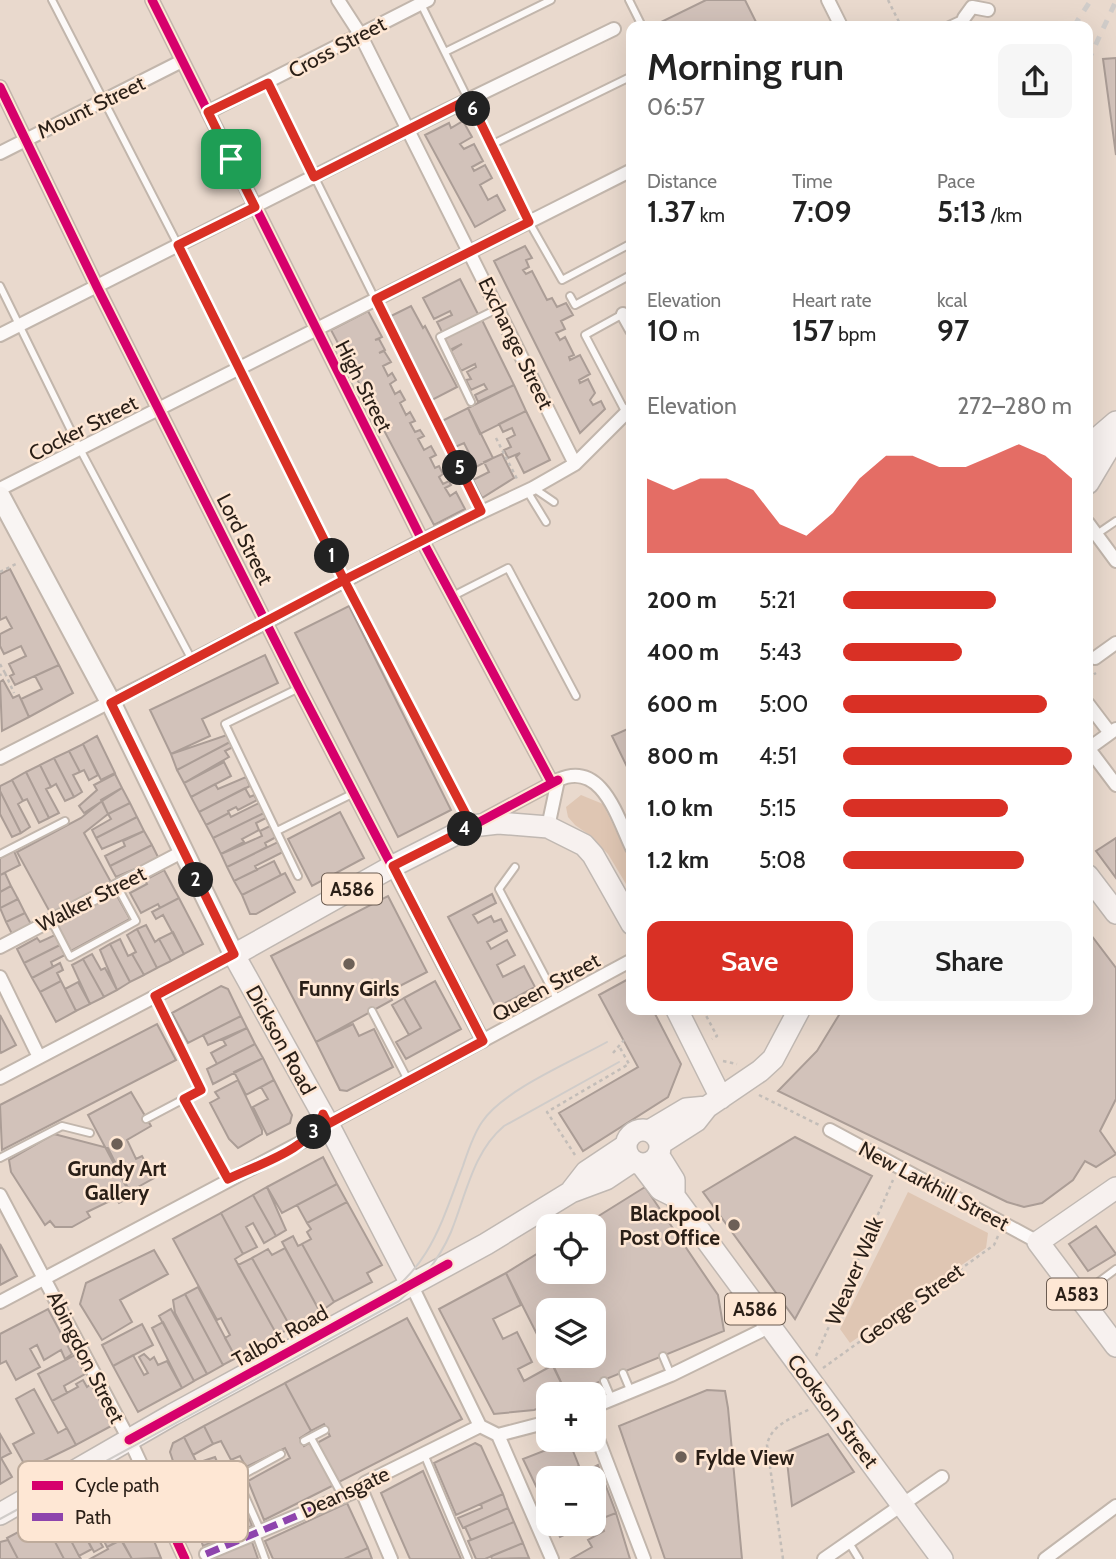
<!DOCTYPE html>
<meta charset="utf-8">
<style>
:root{--surface:#fff;--page:#f6f6f6;--text:#222;--muted:#767676;--accent:#d93025}
body{margin:0;font-family:Cabin,sans-serif;background:var(--page);color:var(--text);height:100vh;display:flex;flex-direction:column;font-size:26px;white-space:nowrap}
*{box-sizing:border-box;margin:0}
p{font-size:23px;color:var(--muted)}
.icon{flex:none;width:38px;height:38px;fill:none;stroke:currentColor;stroke-width:2;stroke-linecap:round;stroke-linejoin:round}
.map{position:relative;flex:1;overflow:hidden}
.details{position:absolute;left:626px;top:21px;width:467px;height:994px;display:flex;flex-direction:column;background:var(--surface);border-radius:14px;box-shadow:0 7px 28px #0002}
.details>*{flex:none}
.fabs{position:absolute;left:536px;top:1214px;display:grid;gap:14px}
.fabs a{display:grid;place-items:center;width:70px;height:70px;border-radius:14px;background:var(--surface);box-shadow:0 7px 28px #0002;font-size:35px}
.pin{position:absolute;display:grid;place-items:center;width:60px;height:60px;color:#fff;margin:-30px;border-radius:14px;box-shadow:0 4px 10px #0006}
.km{position:absolute;width:35px;height:35px;margin:-18px;border-radius:50%;background:#222;color:#fff;font-size:19px;line-height:35px;text-align:center}
.round{display:grid;place-items:center;flex:none;width:74px;height:74px;border-radius:14px;background:var(--page)}
.summary{display:flex;align-items:center;justify-content:space-between;height:119px;padding:0 21px}
h1{font-size:38px;font-weight:600;line-height:52px}
.metrics{display:grid;grid-template-columns:repeat(3,1fr);gap:10px;height:119px;padding:7px 21px}
.metrics div{display:grid;align-content:center}
.metrics b{font-size:30px;font-weight:600}
.metrics small{font-size:19px;font-weight:400}
.metrics p{font-size:19px}
.chart{height:196px;padding:14px 21px}
.chart p{display:flex;justify-content:space-between}
.chart svg{width:100%;height:126px;margin-top:7px;fill:var(--accent);opacity:.7}
.button{display:flex;gap:14px;margin-top:auto;padding:14px 21px}
.button a{flex:1;height:80px;border-radius:14px;background:var(--accent);color:#fff;font-size:28px;font-weight:600;line-height:80px;text-align:center}
.button a+a{background:var(--page);color:var(--text)}
ul{padding:0 21px;list-style:none;font-size:23px}
li{display:grid;grid-template-columns:112px 84px 1fr;align-items:center;height:52px}
li i{height:18px;border-radius:9px;background:var(--accent)}
.map>svg:first-child{display:block}
</style>
<div class="map">
<svg width="1116" height="1559" viewBox="0 0 1116 1559">
<rect width="100%" height="100%" fill="#e9d9cd"/>
<path fill="#dfc6b3" d="M581 795 603 804 632 864V894L608 854 588 834 575 825 568 817 566 807Z
M908 1192 988 1233 986 1248 850 1343 840 1329Z"/>
<path fill="#d2c2ba" stroke="#ab9d96" stroke-width="2" d="M706 0H745L758 26H660L659 23Z
M1116 58V155L1103 59Z
M463 121 472 137 460 144 464 149 474 144 483 161 472 167 474 171 485 165 492 178 480 185 488 200 497 195 505 210 475 227 425 135 449 123 451 128Z
M525 246 532 258 526 260 529 267 523 270 526 274 532 271 547 300 552 298 557 307 566 303 573 315 561 321 565 329 556 333 560 340 565 337 574 355 569 357 570 360 580 355 590 374 579 380 580 383 588 379 595 393 590 400 593 405 601 401 605 409 580 433 494 261Z
M460 279 479 316 443 334 437 322 452 315 450 311 434 319 423 298Z
M411 306 423 328 425 326 457 387 432 400 389 317Z
M368 311 382 337 375 340 379 339 385 350 379 353 384 351 391 362 383 366 388 376 392 373 396 380 390 384 395 394 400 391 405 400 400 403 406 415 410 412 415 421 410 423 415 432 420 430 424 436 418 439 424 450 431 446 436 455 430 458 435 468 439 466 443 474 439 477 443 484 449 481 451 485 445 488 450 496 456 492 465 509 434 525 331 330Z
M481 318 514 385 478 402 475 395 487 389 484 384 471 390 466 380 471 379 467 372 476 367 475 364 461 371 451 351 462 344 450 350 444 337Z
M514 385 526 411 480 434 468 408Z
M468 408 493 458 476 467 464 443 453 448 440 422Z
M526 411 550 460 524 473 516 457 520 453 508 458 504 450 511 447 507 439 515 435 512 428 503 432 499 424Z
M502 454 514 478 482 498 473 480 489 472 484 462Z
M10 569 59 665 15 685 10 676 14 674 9 664 26 656 21 646 4 654 0 646V634L12 628 6 617 0 620V574Z
M349 606 451 810 398 837 295 633Z
M265 655 278 683 202 719 210 736 171 754 150 710Z
M59 665 73 693 29 717 21 699 42 689 35 676Z
M3 680 13 698 19 695 29 717 2 731 0 682Z
M632 727V777L612 736Z
M227 735 230 742 177 770 171 754Z
M97 736 115 773 101 780 83 744Z
M230 742 233 747 225 751 229 757 184 783 177 770Z
M83 744 98 775 89 780 84 770 80 772 69 751Z
M69 751 80 772 73 775 82 792 74 797 54 758Z
M54 758 74 797 65 801 56 784 51 787 40 765Z
M224 762 231 776 191 797 184 783Z
M40 765 51 787 46 789 59 813 49 818 26 772Z
M26 772 49 818 39 823 27 799 23 801 12 780Z
M115 774 122 788 84 813 79 806 97 790 94 785Z
M246 777 250 786 199 812 191 797 215 784 218 789Z
M12 780 23 801 18 804 30 827 21 833 0 791V786Z
M122 788 130 803 108 814 101 800Z
M245 788 250 797 254 795 257 800 238 810 236 807 228 811 229 813 206 825 199 812Z
M0 791 21 833 12 837 0 814Z
M102 801 108 814 84 833 112 884 52 916 17 852 81 818Z
M261 802 266 812 213 838 206 825 229 813 231 817Z
M130 803 137 817 96 838 92 830 111 819 108 814Z
M266 812 268 817 256 823 259 830 242 839 244 842 221 854 213 838Z
M340 812 364 858 312 886 288 839Z
M137 817 144 831 102 849 96 838Z
M272 825 278 836 265 843 267 847 227 867 221 854 262 836 260 831Z
M144 831 152 845 110 866 105 856 125 846 123 841Z
M1116 838V878L1096 851Z
M280 841 285 851 255 866 257 870 234 881 227 867Z
M152 845 159 859 116 877 110 866Z
M14 851 20 865 0 875V858Z
M274 861 281 875 242 895 234 881Z
M164 870 179 898 160 908 158 904 141 913 130 893 147 884 145 880Z
M5 873 11 886 0 892V875Z
M285 873 295 892 256 914H250L242 895Z
M11 886 18 899 0 908V892Z
M110 894H116L130 919 71 951 58 926 61 920Z
M492 894 496 903 473 915 478 923 491 916 494 922 501 919 507 931 487 942 491 949 507 940 515 955 497 965 503 977 524 966 535 987 496 1008 448 917Z
M388 896 427 972 388 992 392 1000 316 1042 271 956Z
M179 898 203 944 184 954 163 915 156 919 152 912Z
M18 899 25 913 6 922 0 908Z
M25 913 32 926 13 936 6 922Z
M146 925 155 942 159 939 171 961 157 968 137 929Z
M137 929 157 968 144 975 132 954 136 952 127 935Z
M1088 931 1116 968V1099L1100 1131 1116 1154 1096 1167 1085 1161 1073 1180 1042 1203 1024 1207 1007 1202 778 1091 817 1051 842 1010H1088Z
M173 932 184 954 171 961 159 939Z
M55 935 60 945 24 963 17 949 37 938 40 942Z
M120 939 128 956 132 954 144 975 130 982 110 944Z
M110 944 130 982 117 990 100 950Z
M60 945 65 955 51 962 53 967 32 978 24 963Z
M92 954 101 970 105 968 117 990 104 997 83 959Z
M83 959 104 997 90 1004 72 965Z
M60 963 63 970 57 973 61 981 40 992 32 978Z
M632 977V1010H653L681 1064 668 1097 583 1151 559 1113 638 1067 599 995Z
M61 981 76 1011 56 1022 40 992Z
M435 981 461 1029 406 1059 396 1042 421 1028 404 998Z
M78 982 90 1004 76 1011 65 989Z
M221 986 228 989 241 1016 188 1043 172 1013Z
M404 998 421 1028 409 1035 392 1005Z
M0 1015 16 1045 1 1053 0 1051Z
M241 1016 247 1028 208 1045 203 1035Z
M157 1024 176 1060 2 1150 0 1105Z
M353 1024 359 1036 374 1029 393 1067 347 1091 340 1090 316 1042Z
M247 1028 255 1044 217 1064 211 1053 226 1045 223 1040Z
M255 1044 263 1058 213 1084 207 1069Z
M263 1058 274 1080 246 1095 234 1072Z
M238 1080 262 1130V1134L238 1148 229 1139 210 1103 219 1098 215 1092Z
M274 1080 292 1115 290 1123 267 1135 253 1107 268 1099 261 1087Z
M131 1092 151 1126 127 1140 136 1159 142 1156 154 1178 129 1192 88 1115Z
M54 1134 108 1148 132 1196 119 1203 116 1198 87 1212 90 1217 72 1227H55L50 1221 45 1225 11 1172 9 1160Z
M795 1137 872 1176 795 1319 703 1192Z
M323 1157 337 1184 282 1213 267 1187Z
M337 1184 347 1202 307 1223 297 1205Z
M267 1187 286 1230 276 1236 253 1195Z
M645 1187 718 1295 724 1331 567 1395 548 1356H593V1311H548V1356L506 1273 548 1247V1272H593V1227H581Z
M253 1195 276 1236 264 1243 253 1223 246 1227 257 1247 243 1254 221 1213Z
M347 1202 382 1265 367 1273 372 1282 334 1302 302 1244 311 1239 307 1232 311 1229 307 1223Z
M221 1213 243 1254 235 1259 277 1335 236 1358 225 1338 230 1335 221 1318 217 1320 173 1239Z
M1096 1226 1116 1254 1088 1271 1069 1244Z
M293 1236 298 1246 302 1244 334 1302 320 1312 282 1242Z
M0 1244 17 1276 0 1285Z
M285 1248 320 1312 291 1328 252 1258 268 1249 272 1255Z
M154 1250 168 1274 120 1300 132 1322 102 1340 80 1304 86 1283Z
M252 1258 291 1328 277 1335 238 1265Z
M506 1273 521 1305 493 1319 503 1339 517 1332 532 1362 518 1369 524 1381 553 1365 567 1395H548V1405L534 1410 494 1414 439 1309Z
M198 1287 236 1358 223 1365 185 1294Z
M185 1294 223 1365 207 1374 175 1313 173 1300Z
M48 1309 72 1354 65 1359 61 1350 44 1360 37 1345 30 1349 40 1367 16 1380 6 1361 0 1364V1334Z
M171 1309 207 1374 194 1381 159 1316Z
M407 1318 462 1419 339 1482 317 1443 330 1436 324 1424 311 1431 285 1383Z
M163 1322 194 1381 182 1388 152 1328Z
M142 1324 153 1345 113 1366 102 1345Z
M144 1354 150 1360 154 1357 158 1365 167 1361 182 1388 138 1412 113 1366 133 1355 144 1375 148 1373 139 1357Z
M75 1355 85 1374 64 1386 67 1393 52 1401 38 1374Z
M83 1380 87 1387 91 1384 113 1425 76 1445 52 1401 78 1387 76 1384Z
M285 1383 311 1431 300 1438 304 1446 311 1442 334 1485 264 1520 248 1481 290 1458 285 1448 246 1467 240 1456 231 1460 221 1441 213 1444 204 1426Z
M34 1389 58 1433 67 1428 76 1445 27 1469 13 1444 34 1433 16 1399Z
M707 1390 725 1391 728 1408 742 1559H665L619 1426Z
M204 1426 213 1444 193 1455 184 1437Z
M0 1434 11 1453 1 1458 12 1477 0 1484Z
M828 1434 854 1472 792 1506 786 1452Z
M184 1437 197 1463 176 1470 170 1452 173 1443Z
M569 1441 579 1466 557 1476 558 1479H548V1511L523 1459Z
M475 1443 481 1446 503 1494 456 1515 434 1463Z
M215 1457 240 1515 247 1512 252 1526 203 1546 176 1470Z
M598 1465 616 1513 593 1522V1479H572Z
M423 1471 461 1559H410L381 1493Z
M95 1492 119 1540 107 1547 101 1535 97 1537 103 1547 94 1552 69 1505Z
M503 1494 508 1508 463 1528 458 1518 482 1508 481 1504Z
M347 1503 368 1548 344 1559H273L265 1541Z
M69 1505 92 1549 79 1556 56 1512Z
M508 1508 514 1522 471 1540 465 1527Z
M56 1512 79 1556 81 1559H64L43 1519Z
M616 1513 630 1559H571L592 1547 588 1540 604 1531 600 1519Z
M43 1519 64 1559H18L7 1538Z
M514 1522 523 1543 485 1559H476L468 1541Z
M554 1524H587L560 1537Z
M148 1526 161 1558 132 1559 119 1535Z
M8 1540 18 1559H0V1542Z
M121 1540 132 1559H90L108 1549 107 1547Z
M252 1542 258 1559H208V1558Z
M523 1543 529 1558 492 1559 491 1556Z
M368 1548 372 1559H344Z"/>
<g fill="none" stroke-linecap="round" stroke-linejoin="round">
<g stroke="#c2b6ac" stroke-width="10">
<path id="lane" d="M52 0 193 274 344 580 470 822
M629 0 642 26
M420 2 529 222 562 280 632 243
M947 26 964 18
M445 52 551 0
M268 83 480 511
M491 145 632 76
M0 286 80 449 192 660
M570 296 575 305 629 276
M623 314 585 335 626 413
M471 402 440 337 497 309
M535 489 554 502
M527 491 546 522
M1097 534 1116 521
M453 596 508 568 576 696
M277 831 354 793
M0 854 65 821
M515 867 499 889 558 1001
M298 876 225 724 299 688
M51 920 70 957 136 921 117 886
M742 1010H747
M372 1011 408 1080
M185 1099 228 1179
M146 1119 201 1090 155 996
M0 1158 62 1126 90 1133
M1081 1295 1116 1269
M663 1356 671 1375
M623 1373 631 1392
M604 1381 612 1400
M311 1438 342 1495
M304 1441 325 1430
M424 1454 468 1559
M261 1532 237 1478 281 1454
M117 1533 165 1516
M256 1534 265 1559
M848 1541 859 1559"/>
</g>
<g stroke="#c2b6ac" stroke-width="16">
<path id="street" d="M152 0 422 540 552 783
M338 0 360 34 575 464
M828 0 841 26
M964 18 972 7 988 10
M0 87 97 287 299 688 483 1041
M208 112 428 0
M0 153 182 61
M623 314 632 330
M0 335 408 129 614 29
M0 489 632 170
M1088 523 1116 561
M1095 658 1116 643
M1088 704 1110 733
M1088 749 1116 729
M1089 749 1116 785
M0 758 267 622 422 540 533 488 575 464 632 407
M485 819 558 780C602 760 617 817 632 848
M548 827 558 780
M0 947 182 852
M0 977 39 1057
M0 1078 234 955
M328 1124 632 960
M830 1130 1038 1242
M0 1195 133 1447 185 1559
M411 1284 480 1426 498 1435 552 1559
M0 1302 305 1140 315 1131 322 1114
M593 1407 671 1375 769 1327
M593 1426 644 1559
M498 1435 548 1422
M361 1489 391 1559
M206 1554 361 1489 365 1483 480 1426
M824 1559 942 1477
M1045 1559 1116 1506"/>
</g>
<g stroke="#c2b6ac" stroke-width="23">
<path id="secondary" d="M0 496 111 703 234 955"/>
</g>
<g stroke="#c0b8b2" stroke-width="24">
<path id="primary" d="M1088 446 1116 422
M1088 483 1116 436
M1088 876 1116 913
M677 1010 721 1098
M626 1147a17 17 0 1 1 34 0a17 17 0 1 1-34 0Z
M649 1131 686 1109 707 1107
M660 1144 696 1121 707 1107 760 1071 773 1059 799 1010
M659 1156 674 1180V1196
M641 1164 660 1189 674 1196 942 1559
M1116 1188 1038 1242 1116 1346
M572 1190 586 1172 625 1146
M411 1284 328 1124 234 955 393 866 472 826 498 823 548 827 584 845 593 855 632 924
M0 1514 172 1415 486 1244 571 1192 606 1179 633 1161"/>
</g>
<path stroke="#c3bdb8" stroke-width="2.5" stroke-dasharray="3.5 3.5" stroke-linecap="butt" d="M888 0 901 26
M496 438 517 479
M0 572 16 564
M0 664 5 673 0 675
M5 673 14 693
M1088 678 1096 673
M703 1010 717 1036 712 1039
M613 1053 624 1040
M723 1061 737 1064
M759 1095 819 1125
M575 1155 547 1112 629 1064 619 1046
M816 1356 893 1180
M823 1368 994 1245 998 1236
M783 1559 767 1445C771 1424 793 1418 810 1409"/>
<use href="#lane" stroke="#fcf9f8" stroke-width="6"/>
<use href="#street" stroke="#fcf9f8" stroke-width="12"/>
<use href="#secondary" stroke="#f9f5f3" stroke-width="19"/>
<use href="#primary" stroke="#f7f1ef" stroke-width="21"/>
<path stroke="#d0ccc9" stroke-width="2" d="M371 1305C429 1272 441 1224 463 1166 468 1151 473 1135 482 1122 503 1090 573 1061 607 1042
M0 1519 399 1301C422 1281 439 1260 451 1232 466 1195 473 1152 504 1126L619 1062"/>
<path stroke="#d0ccc9" stroke-width="5" stroke-dasharray="9 9" stroke-linecap="butt" d="M1074 26 1091 0
M1088 61 1116 1"/>
<path stroke="#8e44ad" stroke-width="7" stroke-dasharray="14 7" stroke-linecap="butt" d="M206 1554 361 1489"/>
<g stroke="#fee7d4" stroke-width="13">
<path id="cycleway" d="M152 0 422 540 552 783
M0 87 97 287 299 688 483 1041
M472 826 558 780
M129 1440 448 1264
M145 1472 185 1559"/>
</g>
<use href="#cycleway" stroke="#d6006c" stroke-width="9"/>
</g>
<g fill="none" stroke-linecap="round" stroke-linejoin="round">
<g stroke="#fff" stroke-width="14">
<path id="route" d="M231 159 255 207 178 245 344 580 111 703 234 954 155 996 201 1090 184 1099 228 1179C259 1164 312 1149 323 1114L328 1124 483 1041 393 866 472 826 344 580 481 511 376 299 529 222 469 99 314 177 268 83 208 112 231 159"/>
</g>
<use href="#route" stroke="#d93025" stroke-width="9"/>
</g>
<g fill="#6d6057" stroke="#fee7d4" stroke-width="2.5">
<circle cx="349" cy="964" r="7"/>
<circle cx="117" cy="1144" r="7"/>
<circle cx="734" cy="1225" r="7"/>
<circle cx="681" cy="1457" r="7"/>
</g>
<g text-anchor="middle" dominant-baseline="central" stroke-width="5" stroke-linejoin="round" paint-order="stroke">
<g fill="#fee7d4" stroke="#6a5b50" stroke-width="2">
<rect x="322" y="873.5" width="60" height="31" rx="5"/>
<rect x="1047" y="1278.5" width="60" height="31" rx="5"/>
<rect x="725" y="1293.5" width="60" height="31" rx="5"/>
</g>
<g font-size="19" font-weight="bold" fill="#2a1f17">
<text x="352" y="889">A586</text>
<text x="1077" y="1294">A583</text>
<text x="755" y="1309">A586</text>
</g>
<g font-size="21" fill="#2a1f17" stroke="#fee7d4">
<text transform="translate(337 47) rotate(-28)">Cross Street</text>
<text transform="translate(91 107) rotate(-26)">Mount Street</text>
<text transform="translate(516 343) rotate(64)">Exchange Street</text>
<text transform="translate(364 386) rotate(63)">High Street</text>
<text transform="translate(83 428) rotate(-27)">Cocker Street</text>
<text transform="translate(245 539) rotate(63)">Lord Street</text>
<text transform="translate(91 899) rotate(-27)">Walker Street</text>
<text transform="translate(546 987) rotate(-29)">Queen Street</text>
<text transform="translate(281 1040) rotate(61)">Dickson Road</text>
<text transform="translate(934 1186) rotate(28)">New Larkhill Street</text>
<text transform="translate(854 1271) rotate(-67)">Weaver Walk</text>
<text transform="translate(911 1304) rotate(-36)">George Street</text>
<text transform="translate(280 1336) rotate(-29)">Talbot Road</text>
<text transform="translate(86 1357) rotate(63)">Abingdon Street</text>
<text transform="translate(833 1411) rotate(53)">Cookson Street</text>
<text transform="translate(345 1492) rotate(-25)">Deansgate</text>
</g>
<g font-size="21" font-weight="bold" fill="#2a1f17" stroke="#fee7d4">
<text x="349" y="988">Funny Girls</text>
<text x="117" y="1168">Grundy Art<tspan x="117" dy="24">Gallery</tspan></text>
<text x="720" y="1213" text-anchor="end">Blackpool<tspan x="720" dy="24">Post Office</tspan></text>
<text x="695" y="1457" text-anchor="start">Fylde View</text>
</g>
</g>
<rect x="18" y="1461" width="230" height="81" rx="10" fill="#fee7d4" stroke="#beab9b" stroke-width="2"/>
<rect x="32" y="1481" width="31" height="9" fill="#d6006c"/>
<rect x="32" y="1513" width="31" height="8" fill="#8e44ad"/>
<g font-size="19" fill="#2a1f17">
<text x="75" y="1492">Cycle path</text>
<text x="75" y="1524">Path</text>
</g>
</svg>
<div class="fabs">
<a><svg class="icon" aria-label="locate" viewBox="0 0 24 24"><circle cx="12" cy="12" r="6"/><path d="M12 2v4M12 18v4M2 12h4M18 12h4"/></svg></a>
<a><svg class="icon" aria-label="layers" viewBox="0 0 24 24"><path d="M12 4l9 5-9 5-9-5zM3 14l9 5 9-5"/></svg></a>
<a>+</a>
<a>−</a>
</div>
<div class="pin" style="left:231px;top:159px;background:#1e9e55"><svg class="icon" aria-label="arrive" viewBox="0 0 24 24"><path d="M6 21V4h12l-3 4 3 4H6"/></svg></div>
<b class="km" style="left:332px;top:556px">1</b>
<b class="km" style="left:196px;top:880px">2</b>
<b class="km" style="left:314px;top:1132px">3</b>
<b class="km" style="left:465px;top:829px">4</b>
<b class="km" style="left:460px;top:468px">5</b>
<b class="km" style="left:473px;top:109px">6</b>
<section class="details">
<div class="summary"><div><h1>Morning run</h1><p>06:57</p></div><a class="round"><svg class="icon" aria-label="share" viewBox="0 0 24 24"><path d="M12 15V3M7 8l5-5 5 5M5 13v7h14v-7"/></svg></a></div>
<div class="metrics">
<div><p>Distance</p><b>1.37<small> km</small></b></div>
<div><p>Time</p><b>7:09</b></div>
<div><p>Pace</p><b>5:13<small> /km</small></b></div>
</div>
<div class="metrics">
<div><p>Elevation</p><b>10<small> m</small></b></div>
<div><p>Heart rate</p><b>157<small> bpm</small></b></div>
<div><p>kcal</p><b>97</b></div>
</div>
<div class="chart"><p><span>Elevation</span>272–280 m</p>
<svg viewBox="0 0 160 44" preserveAspectRatio="none"><path d="M0 44V18L10 22L20 18L30 18L40 22L50 34L60 38L70 30L80 18L90 10L100 10L110 14L120 14L130 10L140 6L150 10L160 18V44z"/></svg>
</div>
<ul>
<li><b>200 m</b>5:21<i style="width:67%"></i></li>
<li><b>400 m</b>5:43<i style="width:52%"></i></li>
<li><b>600 m</b>5:00<i style="width:89%"></i></li>
<li><b>800 m</b>4:51<i style="width:100%"></i></li>
<li><b>1.0 km</b>5:15<i style="width:72%"></i></li>
<li><b>1.2 km</b>5:08<i style="width:79%"></i></li>
</ul>
<div class="button"><a>Save</a><a>Share</a></div>
</section>
</div>
